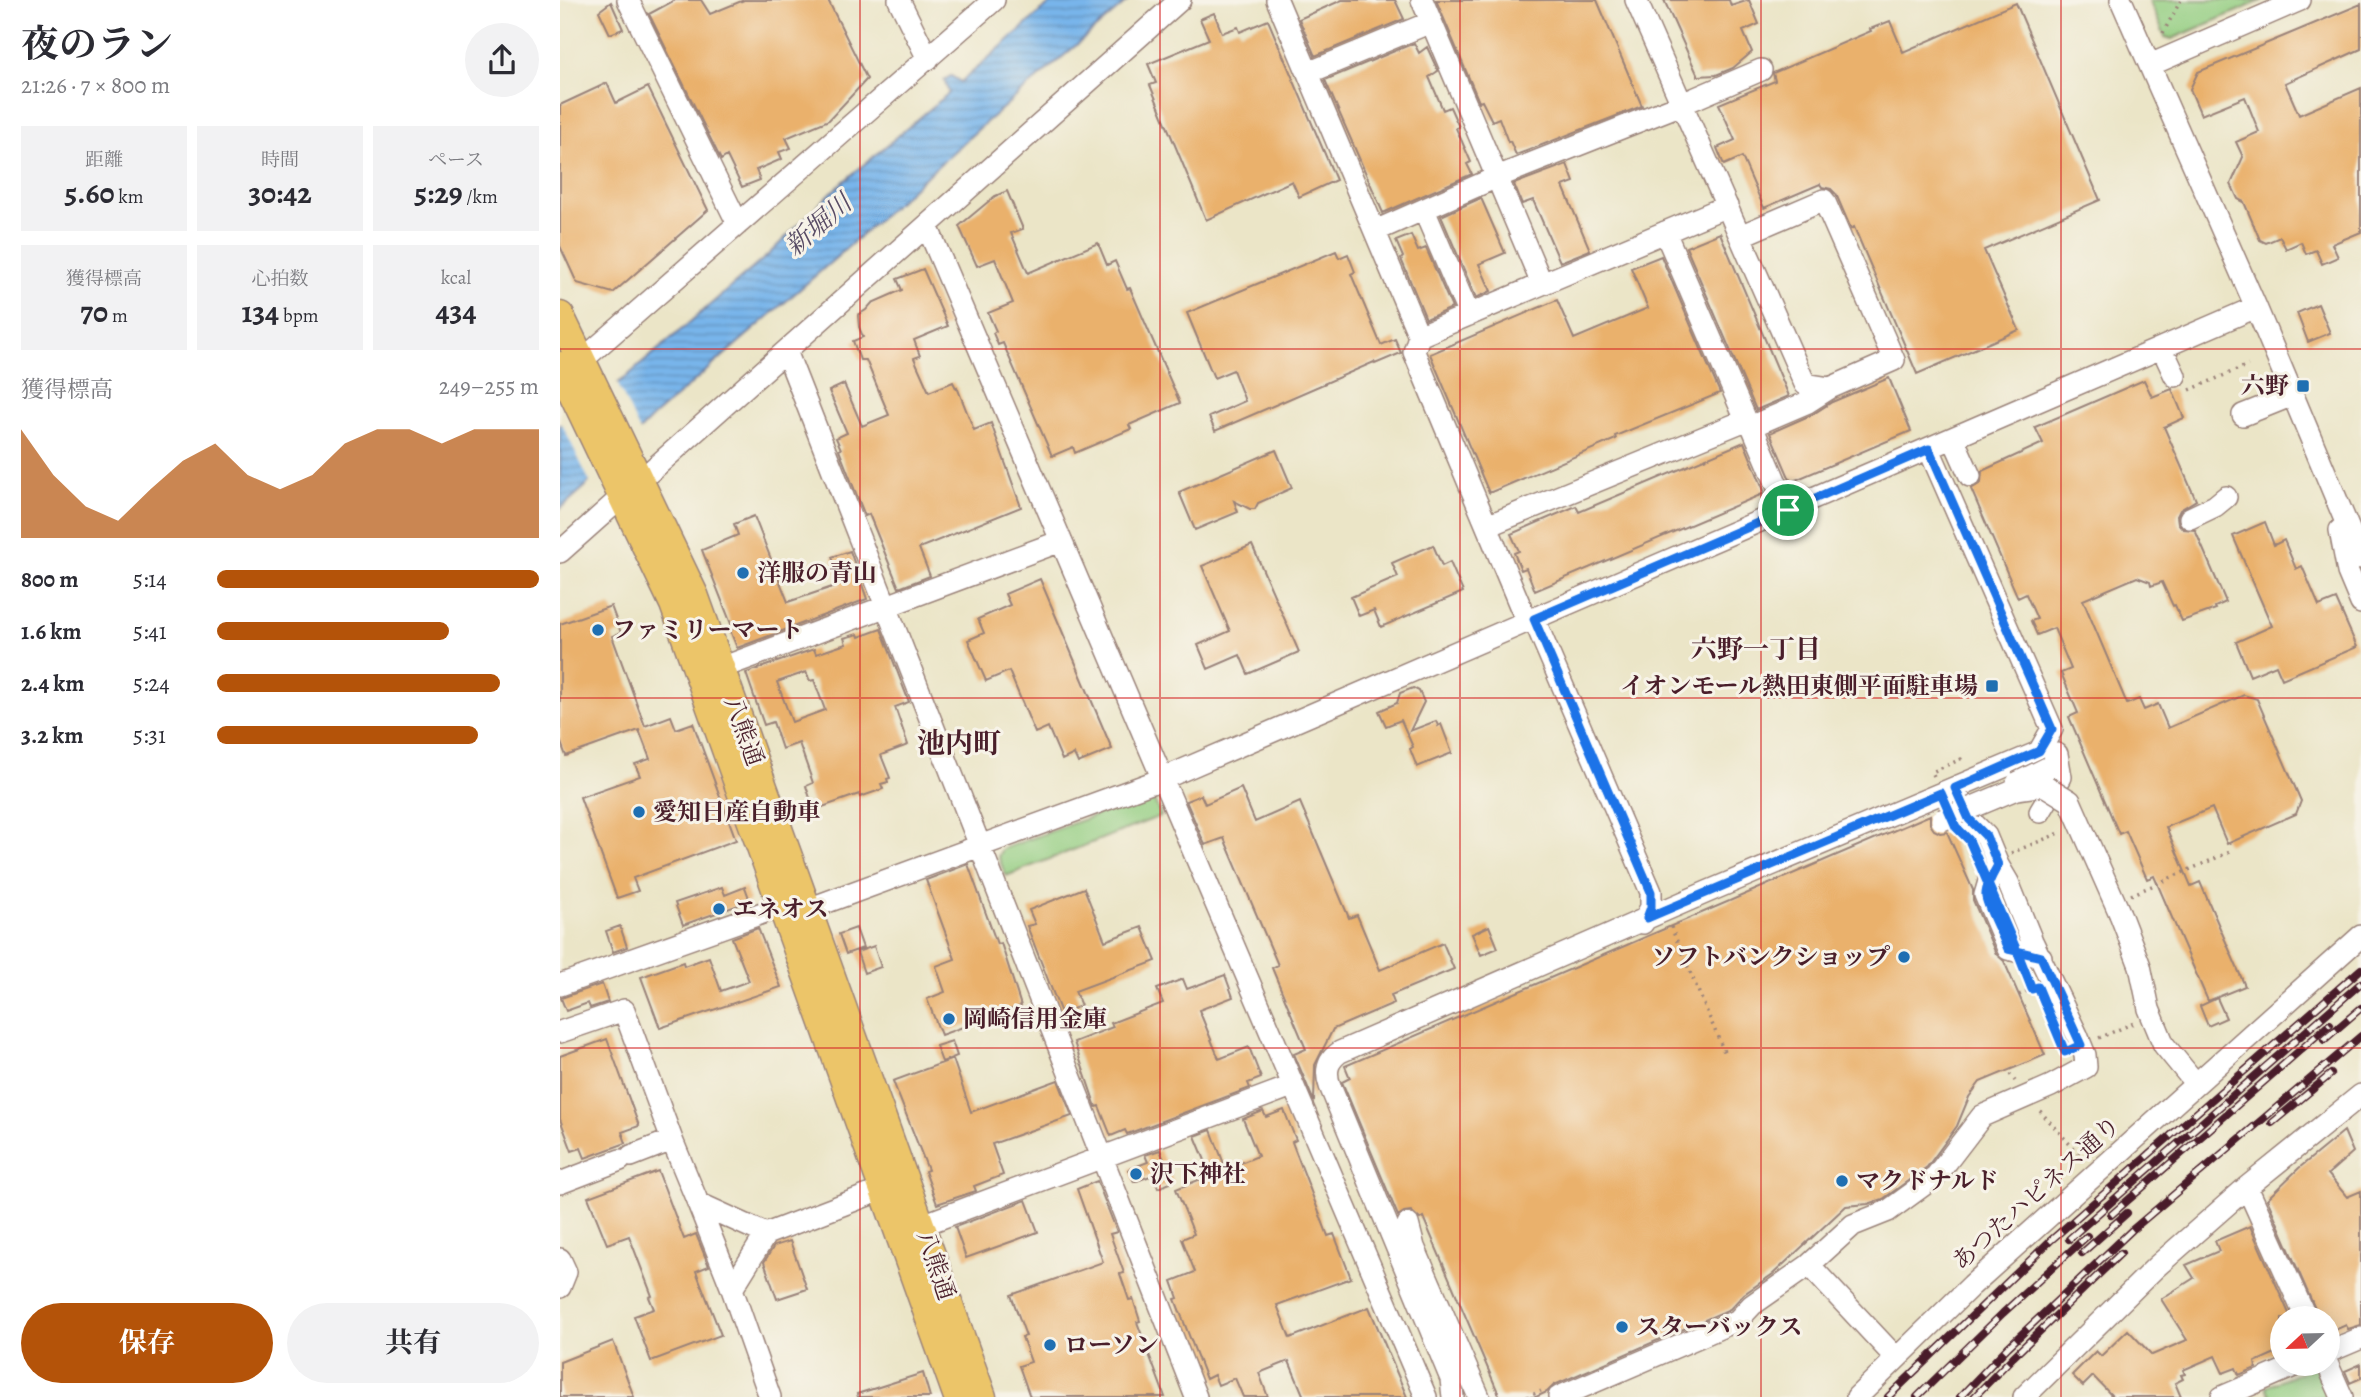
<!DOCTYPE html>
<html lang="ja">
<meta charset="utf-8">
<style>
:root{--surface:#fff;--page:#f2f2f3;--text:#2b2b33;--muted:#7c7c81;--accent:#b45309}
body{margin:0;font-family:Alegreya,"Noto Serif JP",serif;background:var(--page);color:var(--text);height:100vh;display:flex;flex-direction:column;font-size:26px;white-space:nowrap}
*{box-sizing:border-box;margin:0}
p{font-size:23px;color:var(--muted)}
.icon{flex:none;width:38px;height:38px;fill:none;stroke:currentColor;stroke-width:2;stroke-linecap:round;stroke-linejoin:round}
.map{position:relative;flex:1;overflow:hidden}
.side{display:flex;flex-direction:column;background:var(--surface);width:560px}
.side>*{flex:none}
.needle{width:46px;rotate:248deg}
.tools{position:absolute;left:1710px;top:1306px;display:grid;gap:14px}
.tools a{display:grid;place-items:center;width:70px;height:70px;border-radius:50%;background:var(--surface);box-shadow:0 4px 18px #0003;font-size:35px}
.pin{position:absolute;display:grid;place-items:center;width:60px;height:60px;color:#fff;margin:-30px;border:4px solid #fff;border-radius:50%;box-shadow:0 2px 7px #0007}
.round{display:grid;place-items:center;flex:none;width:74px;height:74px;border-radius:37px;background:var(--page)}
.overview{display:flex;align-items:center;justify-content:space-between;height:119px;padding:0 21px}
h1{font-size:38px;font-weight:700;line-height:52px}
.stats{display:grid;grid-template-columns:repeat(3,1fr);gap:10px;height:119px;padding:7px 21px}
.stats div{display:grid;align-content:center;border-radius:0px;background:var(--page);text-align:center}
.stats b{font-size:30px;font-weight:700}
.stats small{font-size:19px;font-weight:400}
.stats p{font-size:19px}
.chart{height:196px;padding:14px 21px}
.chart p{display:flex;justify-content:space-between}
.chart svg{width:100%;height:126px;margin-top:7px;fill:var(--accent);opacity:.7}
.action{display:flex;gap:14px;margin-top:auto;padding:14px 21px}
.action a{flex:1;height:80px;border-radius:42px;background:var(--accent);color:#fff;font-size:28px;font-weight:700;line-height:80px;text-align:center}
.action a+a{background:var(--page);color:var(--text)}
ul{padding:0 21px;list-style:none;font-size:23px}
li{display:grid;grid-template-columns:112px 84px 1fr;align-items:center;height:52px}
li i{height:18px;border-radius:9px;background:var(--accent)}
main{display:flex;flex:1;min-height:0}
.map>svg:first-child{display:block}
</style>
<main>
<section class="side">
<div class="overview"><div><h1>夜のラン</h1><p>21:26 · 7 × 800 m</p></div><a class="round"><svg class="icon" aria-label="share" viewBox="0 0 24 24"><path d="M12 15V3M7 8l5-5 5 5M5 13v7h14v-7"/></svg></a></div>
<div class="stats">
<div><p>距離</p><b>5.60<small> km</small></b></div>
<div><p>時間</p><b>30:42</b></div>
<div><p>ペース</p><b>5:29<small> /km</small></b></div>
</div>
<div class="stats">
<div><p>獲得標高</p><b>70<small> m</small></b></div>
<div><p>心拍数</p><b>134<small> bpm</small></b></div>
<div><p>kcal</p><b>434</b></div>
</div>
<div class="chart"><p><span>獲得標高</span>249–255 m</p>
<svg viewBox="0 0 160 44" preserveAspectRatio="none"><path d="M0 44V6L10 22L20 33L30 38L40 27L50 17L60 11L70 22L80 27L90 22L100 11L110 6L120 6L130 11L140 6L150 6L160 6V44z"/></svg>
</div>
<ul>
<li><b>800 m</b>5:14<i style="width:100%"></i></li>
<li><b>1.6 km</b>5:41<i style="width:72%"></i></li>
<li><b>2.4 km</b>5:24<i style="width:88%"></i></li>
<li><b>3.2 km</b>5:31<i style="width:81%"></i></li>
</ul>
<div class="action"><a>保存</a><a>共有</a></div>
</section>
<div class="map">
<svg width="1801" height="1397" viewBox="0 0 1801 1397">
<defs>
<pattern id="water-rules" width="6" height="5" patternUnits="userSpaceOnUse" patternTransform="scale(1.75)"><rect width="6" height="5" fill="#78b5eb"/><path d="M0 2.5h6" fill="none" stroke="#6493bf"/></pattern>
</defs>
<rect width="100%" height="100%" fill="#f7f3e8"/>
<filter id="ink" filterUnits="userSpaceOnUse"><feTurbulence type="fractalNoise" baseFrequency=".0143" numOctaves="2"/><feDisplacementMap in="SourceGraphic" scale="14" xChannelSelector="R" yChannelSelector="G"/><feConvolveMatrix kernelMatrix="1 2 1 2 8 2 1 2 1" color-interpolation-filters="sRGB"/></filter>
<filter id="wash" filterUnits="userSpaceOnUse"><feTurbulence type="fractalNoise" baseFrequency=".00686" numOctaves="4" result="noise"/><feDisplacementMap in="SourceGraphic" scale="28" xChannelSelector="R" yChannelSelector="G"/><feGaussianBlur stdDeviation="1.57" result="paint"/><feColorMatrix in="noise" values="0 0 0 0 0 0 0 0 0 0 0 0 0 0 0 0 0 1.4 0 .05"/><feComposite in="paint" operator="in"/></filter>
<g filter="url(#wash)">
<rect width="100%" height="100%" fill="#ebe5c7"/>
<path fill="#94ce82" stroke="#6f7656" stroke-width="2" d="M1589 0H1703L1612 39 1605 37Z
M585 797 594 800 601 816 446 876 438 856 442 849Z
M1753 1367 1761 1371 1773 1397H1711L1706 1387Z"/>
<path fill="url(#water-rules)" stroke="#616a8b" stroke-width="2" d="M494 0H569L424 124 278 256 93 417 27 485 0 509V424L65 378 208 255 276 188 389 93 384 80 391 76 401 82Z"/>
<path fill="#ebe5c7" d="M56 380 81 434 28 489 27 486 30 482 2 424H0V420Z"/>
<g id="blocks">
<path fill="#eab16c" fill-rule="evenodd" d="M115 0H141L150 14 184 0H268L307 79 269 120 226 138 231 148 219 152 222 159 196 170 200 180 182 187 167 156 161 160 89 14Z
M782 0H835L844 19 755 56 739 19Z
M876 0H1037L1082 106 956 155 950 141 948 142 939 118 932 121 922 101 919 102Z
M1104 0H1169L1171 6 1189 0 1199 24 1183 31 1192 52 1173 68 1156 75 1138 76Z
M51 2 63 29 50 34 39 11Z
M1456 3 1540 200 1424 250 1459 330 1357 374 1294 227 1291 229 1276 194 1271 189 1262 187 1260 184 1204 208 1182 157 1164 165 1157 148 1175 140 1159 104 1215 81 1213 73 1311 31 1310 29 1330 21 1343 52Z
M1801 4V49L1725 83 1739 115 1801 88V232L1772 244 1778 257 1762 264 1756 250 1746 254 1741 242 1726 249 1720 237 1706 243 1700 240 1684 202 1678 199 1671 184 1683 157 1676 142 1699 132 1685 97 1641 115 1630 89 1638 72Z
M654 13 662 33 678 27 680 32 708 20 776 180 739 197 732 181 646 220 590 85 596 83 588 64 649 39 640 19Z
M854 43 859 53 867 47 878 71 869 77 883 110 890 107 899 127 896 128 911 162 907 164 912 174 823 213 765 80Z
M47 83 56 103 88 87 148 210 53 293 17 283 0 246V105Z
M1007 164 1014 182 1003 186 1030 250 1000 262 973 200 962 204 954 184Z
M447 191 463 229 451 233 468 273 538 243 547 265 555 261 567 289 570 288 620 403 569 425 571 429 515 453 513 447 492 456 443 343 438 345 433 333 436 331 428 313 453 303 435 259 417 266 399 226 435 196Z
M921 198 945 253 919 264 931 291 916 298 881 216Z
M1160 233 1229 396 1196 410 1126 247Z
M851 235 858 251 866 248 892 308 866 319 841 259 843 257 836 241Z
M776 251 779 258 788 254 795 272 791 274 821 345 835 339 841 353 815 364 814 362 655 431 649 417 685 401 673 370 654 378 627 313Z
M1101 256 1160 393 1055 436 1056 439 929 493 870 354 997 300 1014 339 1088 308 1071 268Z
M363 269 388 326 354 340 360 356 354 358 369 392 393 382 396 388 397 387 414 430 431 423 461 507 359 548 370 576 339 588 309 514 305 516 279 450 281 449 276 438 287 433 269 391 284 384 302 426 329 415 306 360H300L293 341 303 337 299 327 298 315 306 310 312 303 342 290 337 279Z
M1758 304 1770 333 1748 342 1737 313Z
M1329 378 1351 431 1231 482 1210 433 1253 414 1272 402Z
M1584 380 1592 397 1612 389 1624 418 1604 427 1636 500 1620 510 1617 516 1618 523 1623 529 1635 530 1666 602 1655 607 1656 609 1622 621 1615 605 1613 606 1602 582 1591 586 1590 582 1577 577 1523 600 1567 704 1579 699 1584 710 1598 704 1608 728 1684 695 1697 699 1741 801 1736 814 1667 844 1652 808 1606 827 1631 886 1640 882 1685 986 1648 1001 1594 876 1587 879 1566 831 1559 834 1509 717 1518 713 1501 673 1511 669 1494 628 1477 635 1471 621 1477 619 1466 594 1458 598 1411 489 1421 483 1422 471 1483 443 1475 427Z
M1184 442 1205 493 975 591 966 568 961 570 954 553 959 551 951 534 1016 506 1019 512Z
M716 450 732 488 698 503 695 509H690L674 501 678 512 635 530 619 492Z
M194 516 228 602 281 584 272 557 290 551 307 599 177 648 170 630 173 629 142 550 178 535 174 524Z
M1705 522 1714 545 1724 540 1736 569 1742 566 1759 606 1776 599 1797 647 1722 679 1716 665 1690 676 1676 642 1712 626 1673 536Z
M692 545 739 652 688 674 680 655 648 669 638 645 670 631 642 566Z
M873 545 882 566 890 562 903 592 821 627 814 610 799 616 791 597 838 577 832 563Z
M480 579 552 749 518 763 514 754 502 760 488 727 475 733 449 671 426 681 408 640 424 633 418 619 450 605 445 594Z
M51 606 61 633 52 636 85 726 111 716 116 729 133 723 176 840 73 878 78 891 57 898 20 797 80 776 75 764 90 759 79 730 6 756 0 740V624Z
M321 629 349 702 335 707 348 745 321 755 330 778 327 779 328 782 321 784 323 789 300 797 299 794 254 810 246 786 253 783 239 743 222 749 213 722 204 725 186 673 254 649 256 654 286 644 284 638 298 634 299 637ZM246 672 250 681 254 680 265 710 232 722 217 682Z
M853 688 859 691 864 702 850 731 876 721 878 726 881 724 892 753 857 767 850 749 853 747 841 720 826 726 819 711 837 703 840 693Z
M681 788 695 822 740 802 789 918 797 915 820 970 883 943 894 969 831 995 834 1003 773 1029 755 1065 754 1102 734 1054 746 1049 712 968 718 965 664 838 645 845 626 801 641 795 645 804Z
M1370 815V824L1374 830 1380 833 1387 832 1413 890V900L1436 954 1444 961 1485 1055 1420 1082 1409 1097 1397 1126 1367 1167 1323 1199 1308 1204 1286 1206 1213 1274 1184 1294 1170 1309 994 1385 987 1392 976 1397H940L863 1217 860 1219 851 1211 844 1212 838 1216 782 1082 790 1078 785 1066Z
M408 864 437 944 441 943 461 1006 381 1035 367 999 385 992 376 966 395 959 366 880Z
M162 887 165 895 185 887 190 901 123 925 115 903Z
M524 888 545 941 582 927 596 961 515 991 521 1006 501 1013 467 926 475 924 469 910Z
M60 926 67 947 53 952 46 931Z
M929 926 938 948 921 955 912 934Z
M198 928 221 987 100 1028 81 977 123 962 124 966 149 957 161 991 189 981 172 938Z
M296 928 303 948 286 954 279 934Z
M314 946 321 967 304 973 297 952Z
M665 975 673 997 639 1010 659 1059 689 1047 701 1078 688 1083 690 1088 567 1134 565 1130 551 1136 539 1106 536 1107 514 1042 553 1027 551 1023 603 1003 597 989 623 979 627 989Z
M42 984 48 1002 30 1008 28 1003 6 1011 1 998Z
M1657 998 1666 1018 1648 1026 1640 1006Z
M47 1039 79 1126 62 1132 66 1143 25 1158 21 1148 12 1151 0 1119V1056Z
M392 1041 397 1056 382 1062 376 1046Z
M393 1059 411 1112 498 1080 512 1116 432 1144 443 1175 414 1186 416 1191 377 1204 365 1171 368 1170 333 1081Z
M724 1110 736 1140 732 1142 768 1236 774 1234 791 1278 717 1305 730 1338 809 1307 847 1397H744L729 1361 699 1373 708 1397H683L675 1378 658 1385 654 1375 646 1379 615 1299 618 1298 612 1281 635 1272 622 1239 634 1234 616 1189 651 1175 635 1136 651 1130 666 1169 698 1156 683 1119 703 1111 706 1117Z
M1784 1131 1793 1152 1768 1174 1787 1197 1801 1191V1325L1788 1329 1786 1325 1768 1333V1318H1759L1707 1199 1739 1168Z
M600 1150 613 1182 598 1188 593 1175 574 1182 569 1169 588 1162 585 1155Z
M98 1171 124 1239 136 1234 149 1266 136 1271 161 1335 91 1361 74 1316 94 1309 89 1297 92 1296 69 1236 47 1244 28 1197Z
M537 1181 557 1232 550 1234 564 1273 560 1274 569 1300 573 1299 580 1321 577 1322 605 1397H470L459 1366 471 1362 462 1337 466 1336 451 1295 543 1262 517 1189Z
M466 1200 478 1232 406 1258 395 1227Z
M1690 1226 1731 1318H1722V1350L1695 1362 1696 1368 1679 1375 1676 1368 1663 1373 1655 1356 1623 1370 1625 1374 1621 1375 1623 1379 1615 1383 1621 1397H1553L1533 1376 1523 1386 1512 1375 1536 1351 1541 1356 1568 1330 1592 1355 1627 1340 1601 1299 1634 1278 1626 1265 1659 1251 1655 1241Z
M230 1241 247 1289 217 1299 204 1262 214 1246Z
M53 1341 74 1397H0V1362Z
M1801 1364V1378L1790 1383 1785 1371Z
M363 1373 370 1397H298L297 1394Z"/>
</g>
</g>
<g filter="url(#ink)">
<use href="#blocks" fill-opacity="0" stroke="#9a8279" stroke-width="2"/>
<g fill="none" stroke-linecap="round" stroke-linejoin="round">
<g stroke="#9a8279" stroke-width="24">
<path id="minor" d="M68 0 178 224
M339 0 368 59
M717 0 859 336
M862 0 982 284 1167 206
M1076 0 1245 384 1270 388 1334 360 1264 200 1180 236
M1561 0 1696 307 1801 558
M1590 65 1740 0
M748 73 871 22
M864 210 909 315
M367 226 866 1397
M815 231 937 177 1122 104 1201 70
M1602 348 1615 376
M226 351 636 1397
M11 370 434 0
M1683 415 1733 395
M1186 420 1192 426 1228 511
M1192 426 1248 402 1270 388
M1393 438 1410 476
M1630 518 1655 506 1666 497
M927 526 1186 420 1105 232
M1780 530 1788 572 1801 603
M0 552 620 0
M961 608 854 352 859 336 982 284
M974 619 1091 892V907L1083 923
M161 668 501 541
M1480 812 1501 777 1497 754
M1438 865 1430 878 1425 895 1448 949 1481 957
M248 909 602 779 1696 307
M1560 914 1580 966 1589 1009 1604 1045 1636 1084
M0 985 236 901
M0 1032 64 1010 112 1140
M71 1156 112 1140 138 1203
M0 1183 60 1160
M1687 1187 1746 1318
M848 1224 854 1247 919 1397
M349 1230 732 1086
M206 1234 324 1189
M0 1259 6 1272 0 1287
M1249 1265 1336 1358
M172 1289 206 1234 138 1203 172 1289 210 1397
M1768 1352 1801 1338
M1767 1363 1782 1397
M893 1397 891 1379 770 1086C765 1072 767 1061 780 1052L1147 892 1479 752 1492 729 1369 449
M999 1397 1178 1320 1192 1305 1249 1265 1293 1225 1328 1211 1376 1176 1422 1116 1491 1086 1526 1067 1525 1055 1517 1035 1472 941 1448 882 1438 865 1426 836 1409 819 1398 796
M1297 1397 1412 1285 1801 936
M1464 1397 1596 1267 1687 1187 1801 1095
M1662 1397 1741 1363"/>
</g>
<g stroke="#9a8279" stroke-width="31">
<path id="major" d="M0 316 134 595 422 1397
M0 366 114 604 398 1397"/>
</g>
<path stroke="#9a8279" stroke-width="3.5" stroke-dasharray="2 5" stroke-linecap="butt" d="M1603 33 1621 0
M1630 390 1688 365
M1374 776 1372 772 1401 759 1403 764
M1451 853 1502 832
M1571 895 1670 852
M1111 927 1165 1054
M1459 995 1476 987
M1539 1038 1574 1023
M1450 1074 1455 1081
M1480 1111 1524 1160
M967 1397 981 1391"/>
<use href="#minor" stroke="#fff" stroke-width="21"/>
<use href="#major" stroke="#ecc569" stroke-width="28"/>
<g stroke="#4a1f2b" stroke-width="8">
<path id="rail" d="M1764 1040 1801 1008
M1712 1123 1771 1074
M1551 1215 1770 1024
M1509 1239 1801 983
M1522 1253 1567 1213
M1328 1397 1490 1241 1801 969
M1357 1397 1443 1313 1527 1236
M1400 1397 1448 1347 1572 1230 1801 1036
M1414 1397 1453 1357 1561 1253"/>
</g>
<use href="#rail" stroke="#f7f3e8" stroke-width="5" stroke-dasharray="16" stroke-linecap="butt"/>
<g stroke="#9a8279" stroke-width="24" stroke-linecap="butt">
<path id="minor-bridge" d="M1457 783 1489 767
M1382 820 1456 789 1484 785 1510 801 1560 914"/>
</g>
<use href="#minor-bridge" stroke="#fff" stroke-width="21"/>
</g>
</g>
<g fill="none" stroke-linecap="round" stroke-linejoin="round" filter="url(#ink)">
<g stroke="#fff" stroke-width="14">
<path id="route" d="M1228 510 974 619 1091 892V907L1087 918 1381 793 1396 827 1409 840 1457 951 1481 957 1521 1045 1505 1052 1478 987 1472 989 1457 951 1448 949C1443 936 1428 909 1426 897 1425 887 1433 874 1438 865L1426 836 1409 819 1395 788 1479 751 1492 729 1369 449 1228 510"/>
</g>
<use href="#route" stroke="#1a73e8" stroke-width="9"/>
</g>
<path fill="none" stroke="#d62828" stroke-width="2" stroke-opacity="0.55" d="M300 0V1397M600 0V1397M900 0V1397M1201 0V1397M1501 0V1397M0 349H1801M0 698H1801M0 1048H1801"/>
<g fill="#1f6fb2" stroke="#f7f3e8" stroke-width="2.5">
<rect x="1736" y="379" width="14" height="14" rx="3.5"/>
<circle cx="183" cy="573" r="7"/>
<circle cx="38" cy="630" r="7"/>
<rect x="1425" y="679" width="14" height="14" rx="3.5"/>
<circle cx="79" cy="812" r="7"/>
<circle cx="159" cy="909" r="7"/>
<circle cx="1344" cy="957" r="7"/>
<circle cx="389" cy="1019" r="7"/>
<circle cx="576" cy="1174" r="7"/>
<circle cx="1282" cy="1181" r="7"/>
<circle cx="1062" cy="1327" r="7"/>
<circle cx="490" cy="1345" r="7"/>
</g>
<g text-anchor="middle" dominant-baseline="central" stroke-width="6" stroke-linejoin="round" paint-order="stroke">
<g font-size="24" font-weight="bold" fill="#4a1f2b" stroke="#f7f3e8" text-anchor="start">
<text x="1729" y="386" text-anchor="end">六野</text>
<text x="197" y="573">洋服の青山</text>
<text x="52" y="630">ファミリーマート</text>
<text x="1418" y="686" text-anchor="end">イオンモール熱田東側平面駐車場</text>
<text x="93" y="812">愛知日産自動車</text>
<text x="173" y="909">エネオス</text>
<text x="1330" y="957" text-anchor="end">ソフトバンクショップ</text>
<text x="403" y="1019">岡崎信用金庫</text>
<text x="590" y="1174">沢下神社</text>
<text x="1296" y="1181">マクドナルド</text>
<text x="1076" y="1327">スターバックス</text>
<text x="504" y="1345">ローソン</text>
</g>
<g font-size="24" fill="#4a1f2b" stroke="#f7f3e8">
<text transform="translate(184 731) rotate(70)">八熊通</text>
<text transform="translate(1476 1193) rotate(-42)">あつたハピネス通り</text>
<text transform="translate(376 1265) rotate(71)">八熊通</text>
</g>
<g font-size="26" font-style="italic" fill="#584c65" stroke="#f7f3e8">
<text transform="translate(258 225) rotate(-41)">新堀川</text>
</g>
<g font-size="26" font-weight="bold" fill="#4a1f2b" stroke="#f7f3e8">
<text x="1196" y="649">六野一丁目</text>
</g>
<g font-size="28" font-weight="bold" fill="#4a1f2b" stroke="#f7f3e8">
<text x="399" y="744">池内町</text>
</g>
</g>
</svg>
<div class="tools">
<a><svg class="needle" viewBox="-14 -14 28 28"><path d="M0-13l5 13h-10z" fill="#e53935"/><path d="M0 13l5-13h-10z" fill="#7c7c81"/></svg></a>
</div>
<div class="pin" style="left:1228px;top:510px;background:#1e9e55"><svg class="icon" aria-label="arrive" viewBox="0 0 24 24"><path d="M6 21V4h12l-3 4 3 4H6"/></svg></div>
</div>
</main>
